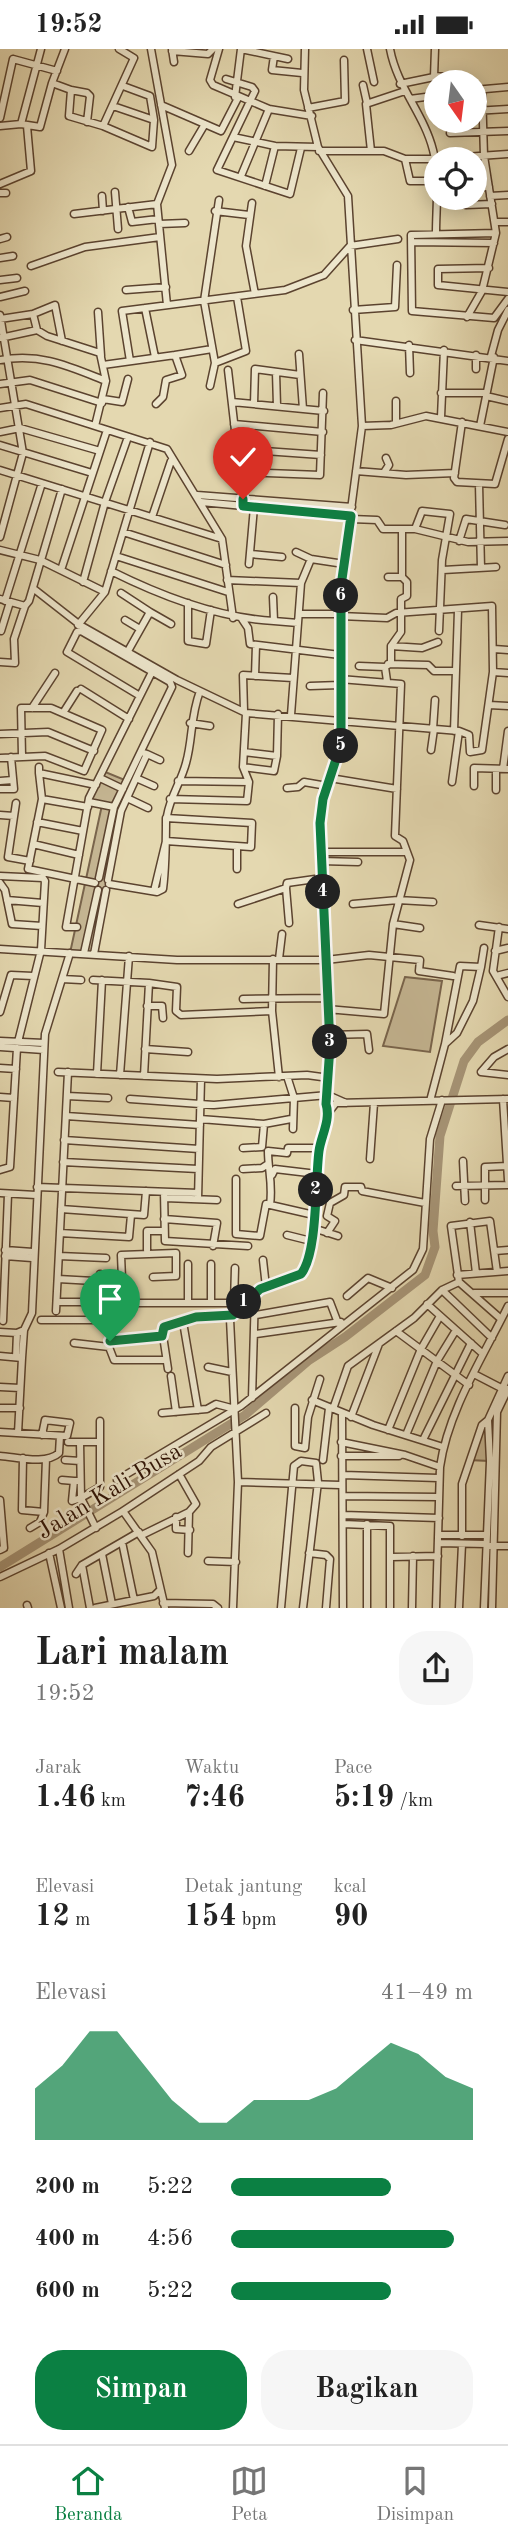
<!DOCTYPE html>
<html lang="id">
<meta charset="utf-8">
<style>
:root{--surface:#fff;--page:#f6f6f6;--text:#222;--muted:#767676;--line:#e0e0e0;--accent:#0b8043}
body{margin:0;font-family:"Old Standard TT",serif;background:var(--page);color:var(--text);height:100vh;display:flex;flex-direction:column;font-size:26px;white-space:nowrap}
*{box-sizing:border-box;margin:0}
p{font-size:23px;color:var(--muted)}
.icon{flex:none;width:38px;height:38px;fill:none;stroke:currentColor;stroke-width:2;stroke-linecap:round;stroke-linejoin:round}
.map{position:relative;height:1559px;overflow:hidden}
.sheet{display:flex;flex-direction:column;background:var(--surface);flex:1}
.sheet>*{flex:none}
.needle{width:46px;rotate:166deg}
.buttons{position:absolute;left:424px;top:21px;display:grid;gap:14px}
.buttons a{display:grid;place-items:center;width:63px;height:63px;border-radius:50%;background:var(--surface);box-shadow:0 4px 18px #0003;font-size:35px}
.pin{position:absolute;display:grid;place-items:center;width:60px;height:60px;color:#fff;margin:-72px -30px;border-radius:50% 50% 50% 0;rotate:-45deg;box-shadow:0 0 7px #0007}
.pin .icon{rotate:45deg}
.km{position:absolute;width:35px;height:35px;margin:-18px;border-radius:50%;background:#222;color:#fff;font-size:19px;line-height:35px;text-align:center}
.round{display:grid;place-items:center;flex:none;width:74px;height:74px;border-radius:28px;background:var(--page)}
.overview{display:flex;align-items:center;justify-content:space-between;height:119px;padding:0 35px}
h1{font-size:38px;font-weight:800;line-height:52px}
.metrics{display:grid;grid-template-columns:repeat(3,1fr);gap:10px;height:119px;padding:7px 35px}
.metrics div{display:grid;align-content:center}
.metrics b{font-size:30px;font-weight:800}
.metrics small{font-size:19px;font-weight:400}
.metrics p{font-size:19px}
.chart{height:196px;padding:14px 35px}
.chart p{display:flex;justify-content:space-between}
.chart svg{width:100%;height:126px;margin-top:7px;fill:var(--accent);opacity:.7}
.primary-button{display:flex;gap:14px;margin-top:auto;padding:14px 35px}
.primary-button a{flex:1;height:80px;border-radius:28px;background:var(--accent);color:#fff;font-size:28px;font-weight:800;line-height:80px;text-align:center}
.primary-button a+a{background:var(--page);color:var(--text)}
ul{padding:0 35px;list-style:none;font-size:23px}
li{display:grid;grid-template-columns:112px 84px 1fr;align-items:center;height:52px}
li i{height:18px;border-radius:9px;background:var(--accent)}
.status{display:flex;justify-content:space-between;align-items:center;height:49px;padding:0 35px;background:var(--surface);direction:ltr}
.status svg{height:19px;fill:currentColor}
.tabs{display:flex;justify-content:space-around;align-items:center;height:98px;border-top:2px solid var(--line);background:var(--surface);font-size:19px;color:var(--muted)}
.tabs a{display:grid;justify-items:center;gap:4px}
.tabs .current{color:var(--accent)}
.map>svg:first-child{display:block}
</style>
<div class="status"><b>19:52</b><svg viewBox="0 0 49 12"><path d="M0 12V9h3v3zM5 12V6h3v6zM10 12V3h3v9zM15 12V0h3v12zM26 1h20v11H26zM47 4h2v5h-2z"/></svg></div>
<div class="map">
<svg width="508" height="1559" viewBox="0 0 508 1559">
<rect width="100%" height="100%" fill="#e4d8b0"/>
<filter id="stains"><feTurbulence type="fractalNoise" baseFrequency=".00286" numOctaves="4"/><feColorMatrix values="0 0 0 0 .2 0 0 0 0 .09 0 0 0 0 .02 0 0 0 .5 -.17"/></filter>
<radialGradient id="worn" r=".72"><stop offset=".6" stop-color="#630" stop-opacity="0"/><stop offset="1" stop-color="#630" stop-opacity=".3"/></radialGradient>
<path fill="#c5b693" stroke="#79644c" stroke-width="2" d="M141 703 147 705 121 762 94 905 70 904 102 756 89 753 103 722 127 732Z
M405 928 442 932 430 1003 383 997Z
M491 1358 497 1363 492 1558H484L489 1412 469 1411Z"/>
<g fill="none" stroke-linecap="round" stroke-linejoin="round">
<path stroke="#a69476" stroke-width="9" d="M0 1518 245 1366 308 1312 345 1288 425 1226 435 1198 433 1182 440 1087 464 1012 478 993 508 971"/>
<g stroke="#5b432f" stroke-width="9">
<path id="minor" d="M151 0 172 116 157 155 167 256
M172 0 174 13
M219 0 210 31 213 36 269 60 312 67
M241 0 288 10
M367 0 374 33
M390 0C397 38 424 65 433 101 440 127 436 158 436 184
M172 2 208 5 213 0
M274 7 272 21 302 24
M435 27 459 29
M226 30 252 38 255 42 217 121 290 145 301 99
M52 34 71 41 69 67 103 77 152 98 154 71 150 47 123 37
M400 35 434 28 435 0
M363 36 367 54
M71 41 87 44 90 47 87 73
M474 41 508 38
M235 48 241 0
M410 50 433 47 436 56
M161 56 221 82 238 49
M113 57 154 71
M308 59 345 52 344 11
M474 62 508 60
M0 69 13 10 57 22
M21 75 41 0
M0 77 21 75 40 78 52 34 65 0
M103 77 134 9 119 0
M450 84 508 82
M233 88 275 97 318 98
M189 102 205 75
M319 102H384L405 110H436
M371 102 366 55 405 42
M405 110 410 132H435
M436 110 508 105
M241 127 269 60
M0 135 31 122 27 77
M265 137 275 97
M474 138H489
M115 143 118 180
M0 144H6
M102 147 103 162
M490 147 508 146
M464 149 466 156 492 155
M252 154 246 197 255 245
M128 158 132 173 158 170
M215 162 249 166
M74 165 157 155
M496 173H508
M159 175 185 174
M496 184 411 186 412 262 494 269 508 250
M0 190 7 188
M413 193 494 194
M0 209 13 207
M31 217 85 198 160 188
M489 219 438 220V236L508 243
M0 231 17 229
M126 241 166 238
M0 248 25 242
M145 259 155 308
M353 261 395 258 397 216
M98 263 101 307
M33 265 55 256 62 292
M0 266 23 404 0 488
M467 268 482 242 496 184 484 107 482 41
M0 270 33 265 37 281
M0 289 37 281 47 287 100 304 106 332 95 377
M355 291 508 312
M409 296 410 324
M299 305 303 360
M175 306 212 300
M491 307 498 281 508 261
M0 311C42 304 68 317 106 332
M130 312 122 262 285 241 324 226 350 197 398 190
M215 314 246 302 237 248
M103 316 175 306 182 326 166 331 163 348 156 355
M476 320V306
M228 321 243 451
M276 323 277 357
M0 335 30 331 102 354
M210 337 215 314 204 252 219 151
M441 344H486
M486 347 508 352
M103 350 122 353 128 330
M396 352V374
M232 353 324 362
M254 355 255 320 300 326
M0 359 26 355 167 400 222 490 233 569
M441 368 444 301
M462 373 454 429 457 433 495 435 508 390
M234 375 323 383
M362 377 391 376 426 367 508 383
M480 377 494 308
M0 383 20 379 100 402
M0 396 92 424
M237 400 321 406
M0 421 222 490
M356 422 406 426 455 424
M385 422 389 416 386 409
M240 423 320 426 323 344
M479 435 481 519
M197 446 352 458
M201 453 351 467
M152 468 171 412
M351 470 377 471 383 480H415L468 493 508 492
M415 480 422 462 450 465 442 511 439 582
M123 483 226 516
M459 492 466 470 505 476
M0 501 40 511 105 543
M296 503 311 510 344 515
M250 505 282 508
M116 507 228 543
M249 515 254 458
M61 521 107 381
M443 521 496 518
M111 522C161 547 217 569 274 572L273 548
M388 528H402V480
M227 531 301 534 298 574
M83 533 105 453 128 388
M301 534 311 510
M34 540 80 576 177 631 246 664 459 682 469 686 470 703 482 701 493 623 492 557 396 564 387 569 340 567
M121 544 150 563 128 602
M0 550 25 557 29 552 62 440
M5 552 42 434
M188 554V592L206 595 211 561
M150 563 171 575
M299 565H340
M242 570 248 579 250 595 340 606
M125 571 140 580
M274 572 298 574 291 666
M78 576 105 543 150 393
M1 582 10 553
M391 597 422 599 438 593
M494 600 508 601
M0 613 15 614 14 590 25 557
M388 615 428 616 434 622H456
M359 617 385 618
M493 623 508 624
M255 627 256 596
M387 632 385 618 391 614V597L401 583V550L407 547V533L402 528
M310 637 340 636
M81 640 129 670
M489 656 508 657
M32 659 55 624
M244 662 243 626 293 629
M63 664 77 642
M190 674 210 677
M433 680 435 651
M454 682 458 561
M0 685 48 683 94 702
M431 701 434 680
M244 703 277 707 278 665
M147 705 160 711
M0 709 45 707 84 722 102 681 51 659H21L22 707
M39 718V724L96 736
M243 718 274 722 277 707
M496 720V741
M503 720 508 682
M39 724 42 750 28 820 95 834
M100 729 123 740
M136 729 154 737
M330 729 397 740
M0 732 13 731
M178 732 249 733
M452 733 459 682
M474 737V719L508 720
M287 739 298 738 304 733 327 737
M0 740H14L11 708
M127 749 148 759
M42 750 88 758
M170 750 247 752 249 733 243 718 246 664
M89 753 114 758
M16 754 8 808 30 812
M0 766 14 767
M167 767C170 748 181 733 186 714 193 689 190 669 200 642
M37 773 83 782
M33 795 79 806
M321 803H405
M321 812 358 813
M237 820V798
M0 827 43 829 45 832 41 901 18 993
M99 829 114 758 172 638 170 633 81 582 77 583 67 603 140 647
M108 831 121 762 147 705 141 703
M0 834 5 841 12 875 42 877
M109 835 157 843 163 840C166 816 166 793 166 769L252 774 251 798 166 792 154 842
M286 839 289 874
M7 851 43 854
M238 855 286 839 287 834 322 829
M353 855 398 851 433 853
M393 875 420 879
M479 876 508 880
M77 878H66L89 749 151 625
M499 878 493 922 508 948
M0 900 177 911H326L369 906 420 911 419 922 453 927
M495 902 508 899
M84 904 98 841
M94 905 106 841
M273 910 272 962 279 1028
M279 910 282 885
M481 918 484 899
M496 927 508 924
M62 930 81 931
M93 931 149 934 144 1027
M149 934 177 938 176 962 181 966 272 962
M243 950 326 949
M147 957H162L163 969
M327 960 384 965 393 875 410 811 403 792 395 787 401 635 340 630
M0 963 11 926 33 927
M329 986 367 985 369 1001
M0 992 44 994
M0 998 44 1001
M145 1000 188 1003
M508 1000 494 1008 481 1023 508 1026
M0 1019 16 1020
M58 1023 217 1030 307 1026 329 1029
M97 1025 102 931
M120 1026 129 907
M287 1027 294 1049 293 1080
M67 1047 108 1049
M0 1048 14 1049
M130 1050 214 1056 328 1046 346 1054
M503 1050 508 1131
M430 1052 445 995 457 984 473 952 481 918 460 917 445 995
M329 1063 336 1054 508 1050
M66 1067 200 1076
M200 1070 264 1075 291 1070
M64 1091 199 1100
M243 1099 262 1098 264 1075
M370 1110 374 1054
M463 1112 465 1152
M63 1113 198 1120
M243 1120 262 1119 268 1115
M0 1121 10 1118 17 999
M272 1126 275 1120 317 1125
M236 1130V1185L260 1187 266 1155 314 1166
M456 1137 508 1136
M37 1138 198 1144
M164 1143 165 1192 248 1197
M0 1144 36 1146
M165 1149 217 1151
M198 1150 201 1030
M485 1151V1118L508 1117
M270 1156C273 1135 268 1121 268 1102L287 1104 288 1099H319
M61 1160 144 1166 146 1142
M164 1170 217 1174 213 1197
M470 1173 476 1224
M313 1179 338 1187
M60 1184 129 1188 131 1166
M327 1184 335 1172 327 1167 330 1154 344 1146 345 1138H361L362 1142 425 1154
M287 1186 311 1192
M5 1201 33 1203
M147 1201V1182H164
M495 1202 508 1201
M5 1207 32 1209
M59 1207 106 1209
M263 1211 266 1238
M457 1226 508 1222
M153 1228 176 1227V1204L121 1206 123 1254H237L239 1257
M58 1230 94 1232
M459 1233 501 1270
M442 1241 492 1289
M474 1244H508
M347 1247 368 1229 392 1239
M57 1253H93
M188 1254V1215
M211 1254V1215
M234 1254 235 1219
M427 1255 483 1305
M56 1262 68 1023
M256 1266 330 1253 338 1274
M41 1271H119L123 1268V1254
M100 1271V1225
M3 1272 8 1145
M183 1273 198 1361
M24 1281 32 1264 45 985 70 904
M396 1282 469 1336
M0 1283 17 1284
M256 1285 341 1273
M162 1287 112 1290 109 1298 114 1311H166
M74 1294 109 1298
M0 1307 22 1309 18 1384
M16 1308 17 1284 24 1281 22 1309
M208 1318 232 1323
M168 1320 162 1280 196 1268 233 1266
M474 1325 503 1340
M171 1327 176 1363
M0 1338 20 1339
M252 1349 255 1244
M312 1351 373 1376 443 1398
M0 1359H20
M295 1359V1397L305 1399 308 1368 320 1330
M333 1360 348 1317 414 1269 442 1241 459 1233 451 1177 490 1172 497 1223
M162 1364 207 1360 216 1355 235 1360
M342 1365 343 1559
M351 1368 379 1295
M388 1381 421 1300 440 1267
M0 1383 67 1387 70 1374 45 1371 42 1386
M406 1386 437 1312 456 1281
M423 1391 471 1294
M68 1393H100
M341 1393 405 1406 440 1418 436 1559
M0 1407C17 1408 46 1416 59 1404L60 1387
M341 1407H399
M23 1409 22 1461 44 1463 46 1410
M65 1411 80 1412
M323 1411 329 1359
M440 1418C448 1362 483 1308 508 1257
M343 1426 438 1429
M62 1431 74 1432
M117 1431 241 1357 413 1221 423 1200 430 1090 442 1051
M80 1432H74L72 1452 81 1449 80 1393
M238 1433 340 1436
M343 1447 438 1448
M0 1451 4 1499 0 1501
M123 1462 152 1503 165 1559
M343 1466 439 1469
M176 1468V1480L190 1481
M343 1475 390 1477V1559
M367 1475V1559
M30 1479 40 1473 44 1463
M96 1479 81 1449 100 1438V1372
M142 1486 189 1463 196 1455 179 1425
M440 1486H487
M462 1487V1435L482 1376 488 1371
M122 1493 134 1551
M439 1494 486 1495
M489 1497H508
M59 1500 69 1559
M49 1504 61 1559
M188 1504 189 1463
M309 1504 326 1506 330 1510 326 1559
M102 1505 112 1555
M391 1508 438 1507
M208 1512 236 1513
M82 1516 90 1559
M76 1525 82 1516 139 1483
M0 1528 59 1500 123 1462 199 1412 211 1398 266 1364
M163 1554 213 1555 218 1559
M27 1556 28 1559
M95 1559 154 1547 160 1541
M233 1559 238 1433 230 1270C243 1253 256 1241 276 1235 284 1232 295 1231 301 1225 316 1210 316 1126 319 1102 321 1087 331 1071 326 1055L330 997 320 774 323 750 341 695V537L362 377 348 147 318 98 304 41 305 0
M281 1559 294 1417 301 1412 316 1414 318 1433 303 1559
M412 1559 413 1507
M459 1559 462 1495
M484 1559 490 1412 488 1371 508 1327
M492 1559 497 1363 508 1340"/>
</g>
<use href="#minor" stroke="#ede6cc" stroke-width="6"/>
</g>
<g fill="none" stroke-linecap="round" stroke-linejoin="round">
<g stroke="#fff" stroke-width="14">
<path id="route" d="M110 1292 162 1287 164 1278 196 1268 233 1266 260 1240 301 1225C318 1204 315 1131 319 1102 321 1087 331 1071 326 1055L330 997 320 774 323 750 341 695V537L351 467 243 457V450"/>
</g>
<use href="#route" stroke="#0b8043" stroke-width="9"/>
</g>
<g text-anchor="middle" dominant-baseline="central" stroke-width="5" stroke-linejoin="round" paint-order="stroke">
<g font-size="24" fill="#2d1104" stroke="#ede6cc">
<text transform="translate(110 1443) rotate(-31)">Jalan Kali Busa</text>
</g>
</g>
<rect width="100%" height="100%" filter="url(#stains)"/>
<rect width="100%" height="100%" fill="url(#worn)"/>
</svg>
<div class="buttons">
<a><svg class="needle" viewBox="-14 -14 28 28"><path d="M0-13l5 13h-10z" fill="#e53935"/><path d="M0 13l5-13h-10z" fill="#767676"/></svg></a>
<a><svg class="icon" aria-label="locate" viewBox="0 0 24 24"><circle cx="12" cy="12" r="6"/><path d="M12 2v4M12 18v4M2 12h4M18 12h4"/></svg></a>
</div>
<div class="pin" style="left:110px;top:1292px;background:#1e9e55"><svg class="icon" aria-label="arrive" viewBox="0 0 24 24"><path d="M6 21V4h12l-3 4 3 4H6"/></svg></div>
<div class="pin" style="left:243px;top:450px;background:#d93025"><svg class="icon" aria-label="check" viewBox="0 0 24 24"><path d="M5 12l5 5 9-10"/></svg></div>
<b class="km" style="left:244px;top:1253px">1</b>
<b class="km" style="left:316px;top:1141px">2</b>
<b class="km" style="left:330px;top:993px">3</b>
<b class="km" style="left:323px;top:843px">4</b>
<b class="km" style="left:341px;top:697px">5</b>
<b class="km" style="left:341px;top:547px">6</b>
</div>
<section class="sheet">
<div class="overview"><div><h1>Lari malam</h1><p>19:52</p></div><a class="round"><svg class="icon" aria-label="share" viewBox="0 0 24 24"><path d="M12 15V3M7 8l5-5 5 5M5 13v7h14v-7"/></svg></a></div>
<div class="metrics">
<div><p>Jarak</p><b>1.46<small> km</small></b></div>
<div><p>Waktu</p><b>7:46</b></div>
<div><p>Pace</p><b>5:19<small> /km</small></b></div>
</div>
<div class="metrics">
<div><p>Elevasi</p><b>12<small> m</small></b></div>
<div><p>Detak jantung</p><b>154<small> bpm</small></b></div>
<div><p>kcal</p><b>90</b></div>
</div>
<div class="chart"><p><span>Elevasi</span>41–49 m</p>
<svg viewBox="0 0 160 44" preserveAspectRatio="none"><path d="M0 44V26L10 18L20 6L30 6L40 18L50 30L60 38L70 38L80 30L90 30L100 30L110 26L120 18L130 10L140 14L150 22L160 26V44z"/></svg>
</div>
<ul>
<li><b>200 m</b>5:22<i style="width:66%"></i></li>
<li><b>400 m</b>4:56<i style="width:92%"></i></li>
<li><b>600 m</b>5:22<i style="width:66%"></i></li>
</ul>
<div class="primary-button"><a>Simpan</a><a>Bagikan</a></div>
</section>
<nav class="tabs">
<a class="current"><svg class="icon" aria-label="home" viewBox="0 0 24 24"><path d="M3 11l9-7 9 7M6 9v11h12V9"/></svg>Beranda</a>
<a><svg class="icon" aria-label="map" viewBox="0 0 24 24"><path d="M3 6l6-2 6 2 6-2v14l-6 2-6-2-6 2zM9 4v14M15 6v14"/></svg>Peta</a>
<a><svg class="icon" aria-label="saved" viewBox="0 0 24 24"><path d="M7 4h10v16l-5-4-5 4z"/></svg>Disimpan</a>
</nav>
